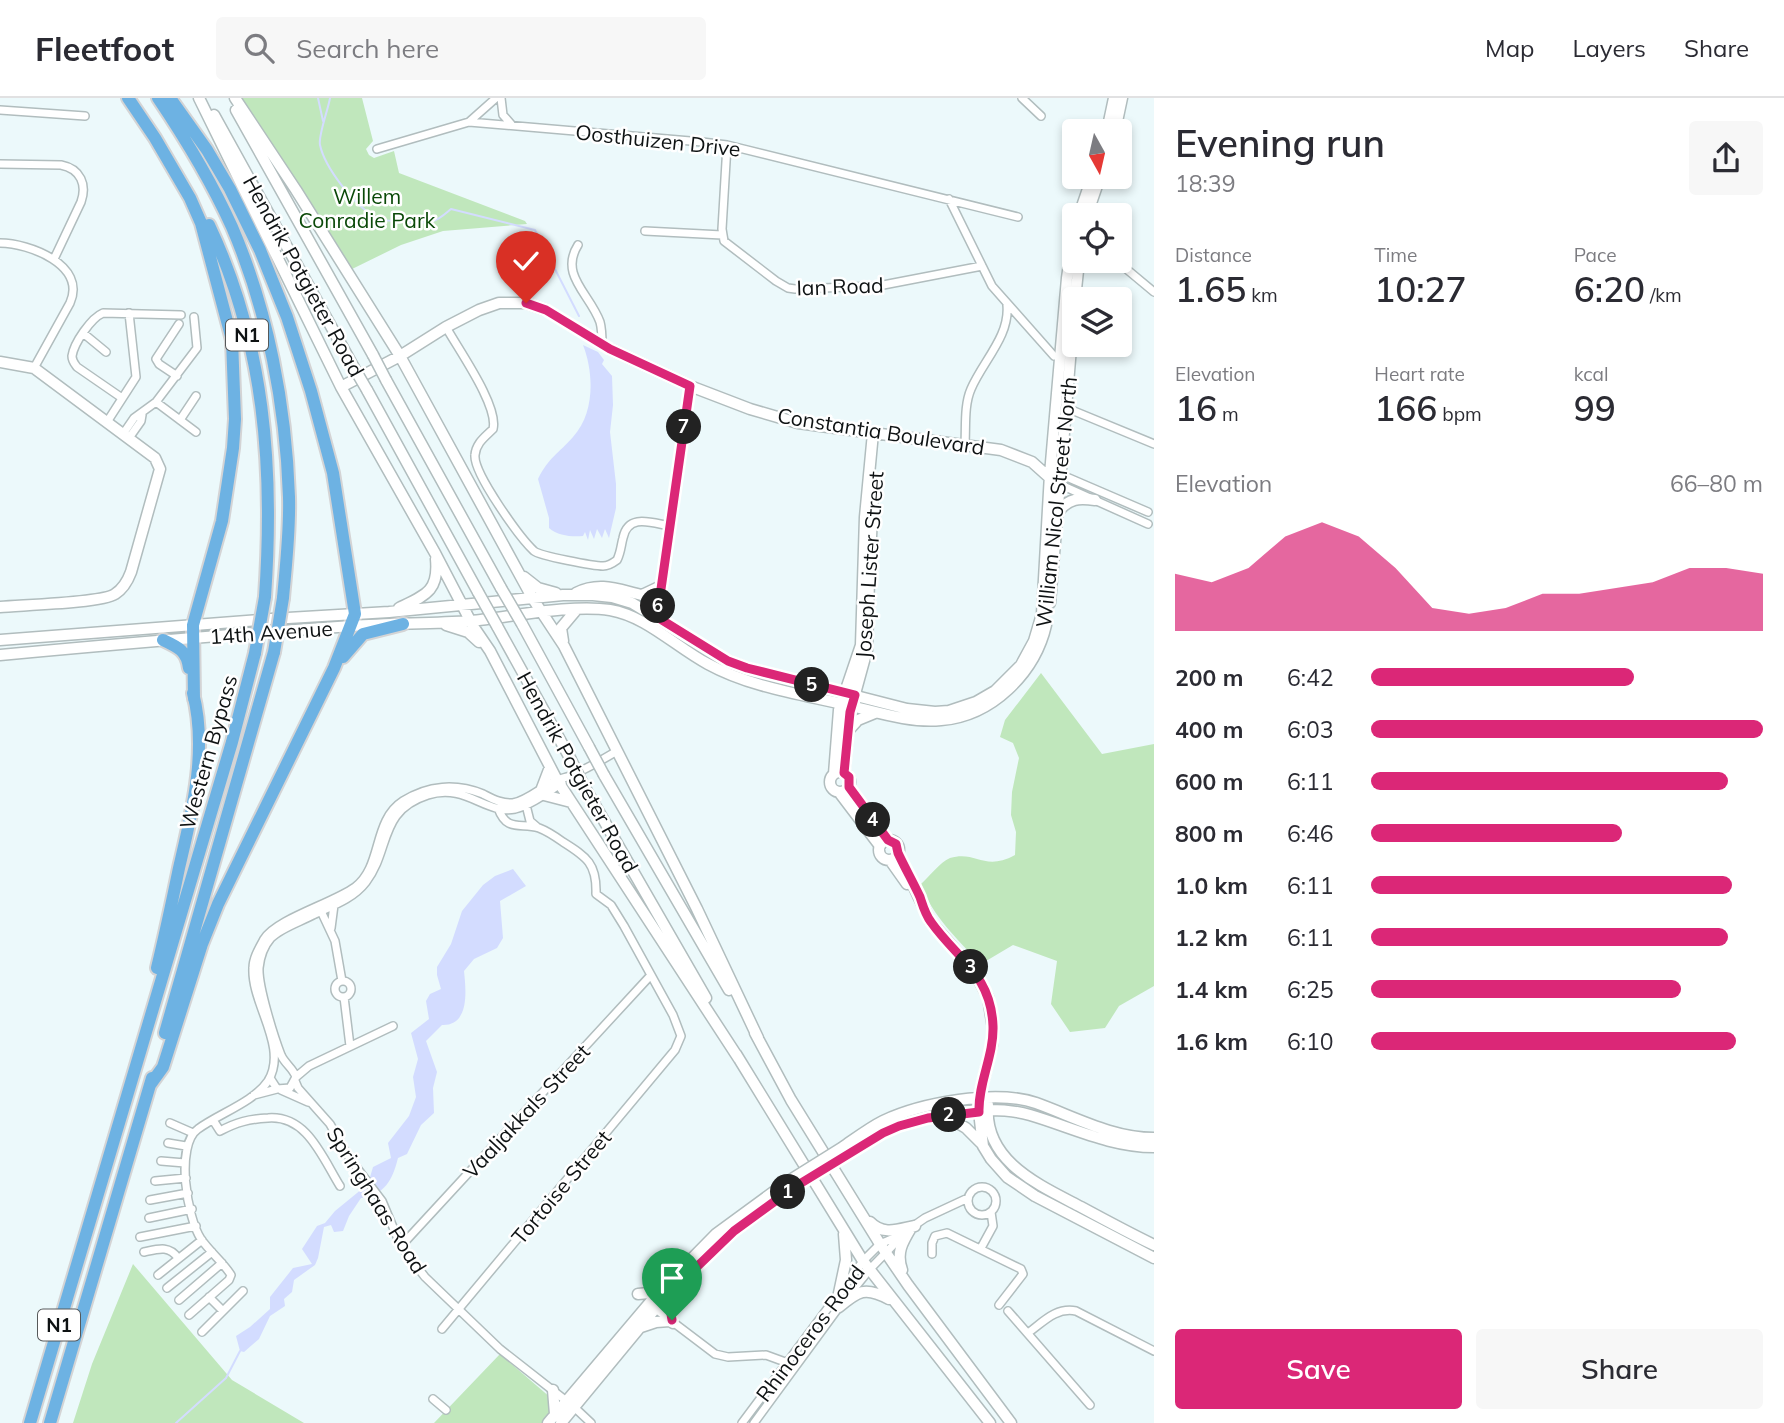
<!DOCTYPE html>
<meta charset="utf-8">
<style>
:root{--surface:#fff;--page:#f7f7f7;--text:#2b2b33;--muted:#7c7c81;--line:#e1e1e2;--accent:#db2777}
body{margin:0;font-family:Mulish,sans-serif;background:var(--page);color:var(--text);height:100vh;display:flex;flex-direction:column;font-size:26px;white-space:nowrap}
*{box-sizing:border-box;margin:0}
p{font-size:23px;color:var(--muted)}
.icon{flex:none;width:38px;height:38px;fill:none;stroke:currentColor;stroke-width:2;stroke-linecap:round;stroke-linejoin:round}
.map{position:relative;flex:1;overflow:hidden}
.sheet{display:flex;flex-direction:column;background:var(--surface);width:630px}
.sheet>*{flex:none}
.needle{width:46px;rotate:172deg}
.fabs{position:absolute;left:1062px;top:21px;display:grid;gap:14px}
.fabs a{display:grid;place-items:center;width:70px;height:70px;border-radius:7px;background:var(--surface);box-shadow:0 4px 10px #0003;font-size:35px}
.pin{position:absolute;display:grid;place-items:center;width:60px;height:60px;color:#fff;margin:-72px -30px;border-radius:50% 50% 50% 0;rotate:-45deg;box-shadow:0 0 7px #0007}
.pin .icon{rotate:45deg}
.km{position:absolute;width:35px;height:35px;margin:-18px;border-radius:50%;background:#222;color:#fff;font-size:19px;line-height:35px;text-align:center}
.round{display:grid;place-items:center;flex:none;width:74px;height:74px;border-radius:7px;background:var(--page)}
.head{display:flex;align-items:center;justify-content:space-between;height:119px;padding:0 21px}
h1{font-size:38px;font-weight:600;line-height:52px}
.metrics{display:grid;grid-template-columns:repeat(3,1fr);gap:10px;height:119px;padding:7px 21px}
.metrics div{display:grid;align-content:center}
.metrics b{font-size:35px;font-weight:600}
.metrics small{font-size:19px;font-weight:400}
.metrics p{font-size:19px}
.chart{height:196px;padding:14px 21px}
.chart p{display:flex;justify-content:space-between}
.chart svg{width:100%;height:126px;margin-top:7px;fill:var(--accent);opacity:.7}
.button{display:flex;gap:14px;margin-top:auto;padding:14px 21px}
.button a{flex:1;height:80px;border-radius:7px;background:var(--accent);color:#fff;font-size:28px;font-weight:600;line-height:80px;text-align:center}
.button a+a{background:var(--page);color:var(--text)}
ul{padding:0 21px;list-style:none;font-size:23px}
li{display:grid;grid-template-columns:112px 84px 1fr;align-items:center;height:52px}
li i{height:18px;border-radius:9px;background:var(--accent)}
header{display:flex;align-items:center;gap:42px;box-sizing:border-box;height:98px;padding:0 35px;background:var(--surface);border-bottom:2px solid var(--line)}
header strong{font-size:33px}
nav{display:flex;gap:38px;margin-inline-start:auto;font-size:24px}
.search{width:490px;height:63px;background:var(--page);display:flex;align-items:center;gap:18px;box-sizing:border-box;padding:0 24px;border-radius:7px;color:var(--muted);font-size:26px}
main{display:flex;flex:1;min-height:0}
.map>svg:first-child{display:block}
</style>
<header>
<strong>Fleetfoot</strong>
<div class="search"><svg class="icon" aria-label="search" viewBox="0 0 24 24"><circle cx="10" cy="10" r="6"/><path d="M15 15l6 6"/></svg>Search here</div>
<nav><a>Map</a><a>Layers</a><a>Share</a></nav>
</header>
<main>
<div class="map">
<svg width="1154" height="1325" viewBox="0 0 1154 1325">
<rect width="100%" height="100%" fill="#ecf9fb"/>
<path fill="#c0e7bc" d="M237 0H362L373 43 366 51 369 57 374 60 394 53 399 75 525 123 527 126 443 133 401 147 348 173Z
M1041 575 1102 656 1154 646V888L1119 908 1105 930 1070 934 1051 906 1057 863 1013 847 981 866C958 842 932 818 921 786 929 779 940 764 950 760 976 752 984 774 1015 757L1016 734 1011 717 1012 694 1019 660 1013 645 1000 639 1005 622Z
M133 1166 232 1282 304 1325H73L92 1266Z
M500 1256 558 1306 543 1325H434Z"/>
<path fill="#d3dcff" d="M583 247 598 254 604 262 602 266 612 278 613 307 610 334 616 386V410L609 440 605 431 602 440 597 431 594 441 590 432 588 442 585 434 583 438C572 439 558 438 549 430V420L538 381C549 359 558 356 573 339 595 315 594 275 583 247Z
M513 771 526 788 500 803 503 840 497 850 474 861 464 873C466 892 470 928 442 927L426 943 437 974 433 990 434 1015 421 1027 407 1056 398 1060C392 1083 385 1096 361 1100L349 1118 343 1133 334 1134 331 1127 324 1129 318 1160 315 1167 294 1182 292 1194 284 1201 285 1208 270 1218 259 1241 244 1254 240 1253 236 1238 250 1229 270 1211V1199L293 1170 312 1166 302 1151 317 1128 325 1125 335 1113 368 1086 373 1069 391 1060 388 1045 409 1018 416 999 413 979 418 961 411 935 429 921 426 903 430 896 441 891 437 877V869L451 846 462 813 483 787 495 778Z"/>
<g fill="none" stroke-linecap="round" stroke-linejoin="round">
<path stroke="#d3dcff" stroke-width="2" d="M318 0 323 23
M330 0C328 12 318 38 320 47 325 70 354 107 375 119 383 124 423 126 433 123 440 121 446 115 451 111L535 132 579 218
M176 1325 226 1280 240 1253"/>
<g stroke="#b1bdbe" stroke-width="10">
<path id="street" d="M501 0 503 17 511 26
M1022 0 1041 18
M0 12 85 18
M469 24 496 0
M727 47 722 131 724 143 776 183 788 190 795 191 878 188 982 168
M377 51 469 24 702 44 727 47 1018 119
M0 66 61 67C81 71 87 87 81 104L54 161
M949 101 992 188 1054 258
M645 133 722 137
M0 145C29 145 87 167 70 205L34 270
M578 147C559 177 590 196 600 224 602 231 602 240 602 247
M1124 169 1154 194
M446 229C458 251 499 308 493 331 485 339 476 345 475 357 473 375 520 440 534 453 540 458 594 468 603 468 609 468 613 465 617 462 621 454 621 447 623 440 628 415 652 425 670 428
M83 235 106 254
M177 278 159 266 156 261 179 226
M122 300 77 269C74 265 72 263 72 258 74 245 91 220 103 215L181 217
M156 304 196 334
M1074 313 1154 346
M180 322 196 298
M107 324 136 279 129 215
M123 336 134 320 156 304 197 250 194 219
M129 340 141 323 142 317
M965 345C966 328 964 307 971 291 983 263 1010 238 1007 207
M1062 377 1148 414
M1061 387 1148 426
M655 523 690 288
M526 707 530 723 537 729
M320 811 335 843 342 883
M331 830 334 807
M335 891a8 8 0 1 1 16 0a8 8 0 1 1-16 0Z
M344 899 350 948
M296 979C293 970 285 966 281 957 274 939 258 888 259 870 260 860 264 848 271 840 281 830 300 824 313 817 332 808 353 801 366 784 391 751 378 713 428 697 466 685 486 717 515 711 531 707 548 694 562 685
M270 980 277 991 290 990 296 979 309 968 393 928
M295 983 298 990 330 1026 348 1058 382 1103 401 1148 425 1179 500 1251 574 1309 591 1325
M281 992 308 1004
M254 997 277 991
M213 1022 220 1033C237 1024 249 1021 268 1020 307 1017 322 1059 340 1088
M170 1025 193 1035
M168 1045 186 1048
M161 1063 185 1065
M155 1083 186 1080
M968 1103a14 14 0 1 1 28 0a14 14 0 1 1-28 0Z
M150 1102 188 1095
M149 1120 192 1111
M912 1129 925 1120 968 1100
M140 1139 196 1128
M401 1148 651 877
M981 1150 993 1128 991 1114
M144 1154C158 1151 169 1147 178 1160
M932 1156V1145L935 1138 947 1135 1021 1171 1023 1176 999 1207
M158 1177 202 1142
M167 1190 212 1154
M209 1199 223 1213
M179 1202 222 1165
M653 1209 715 1256 728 1259 766 1257 788 1265
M1008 1213 1090 1307
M189 1217 229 1182 231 1177C223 1164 210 1154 201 1141 187 1120 175 1047 198 1031 218 1016 254 1004 268 983 289 949 251 906 253 870 253 860 259 850 264 841 276 821 333 805 355 789 383 768 372 723 403 703 428 687 456 685 483 696 493 701 502 706 513 705 528 702 541 689 555 683 560 680 565 680 570 678 586 671 602 662 617 653
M442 1231 675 952 681 938 673 917 624 828 611 807 596 796C597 766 587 759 563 744 556 739 547 733 539 730 521 724 507 735 498 710
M202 1234 243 1193
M1028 1235C1043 1224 1056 1209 1076 1213L1154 1253
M433 1301 446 1312
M742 1325 863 1163 880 1146 901 1137
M754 1325 839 1209 870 1171 903 1137"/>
</g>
<g stroke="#b1bdbe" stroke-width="13">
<path id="secondary" d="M199 0 341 289 435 455 473 528 490 553 557 682 739 961
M235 0 296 92 400 258 533 501 564 548 697 811 758 940
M236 12 373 257
M214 17 353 268
M1107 33 1114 0
M1115 33 1122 0
M1079 117 1092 79
M1087 117 1100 79
M1075 201 1079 163
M0 264 34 270 155 360 160 371 131 474C128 482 123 491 115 496 102 505 21 507 0 509
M386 282 501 490
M341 289 400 258 446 229 479 212 499 205H526L546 212 610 251 690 288 750 311 798 325 1001 352 1032 364 1051 381
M367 292 478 494
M1059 413C1069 400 1079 400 1095 402
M871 439 873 395
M524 479 538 490 556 495
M576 495C600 483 619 492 642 497L661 488
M1050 505 1074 213
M399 510C426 497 439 493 436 461
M522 526 589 649
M446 527 468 534 479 544
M497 528 570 660
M0 542 271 521 389 514 563 497H593L612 499 632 505 728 563 747 570 907 611 935 614 949 613 976 604 995 593 1021 567 1034 543 1042 516 1050 376 1067 180 1074 132
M563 543 561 530 577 511
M0 557C117 546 235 536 352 528 392 525 431 526 470 523 511 519 571 506 610 512 646 518 676 549 708 566 750 589 800 596 847 607 877 614 910 625 941 622 992 618 1035 575 1046 527
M848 633 858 622 875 615
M830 684a10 10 0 1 1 20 0a10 10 0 1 1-20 0Z
M844 675 850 614 867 552 869 482
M834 676 839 612 861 547 865 419 873 335
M604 677 729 892
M584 688 706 900
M849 689 888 742
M542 690 550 669
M839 694 880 748
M544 697 571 704
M879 752a10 10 0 1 1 20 0a10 10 0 1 1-20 0Z
M898 755 930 823 975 875 988 899 993 930 992 947 979 1000V1014L983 1048 991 1061 1007 1079 1035 1098 1154 1160
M890 762 907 786
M755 935 791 1002 880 1146 908 1187 1011 1325
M736 956 863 1163 990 1325
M988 1007C983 1063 1039 1087 1081 1109 1105 1122 1129 1135 1154 1147
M946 1018 966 1030 981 1045
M843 1049C856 1040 869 1030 883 1023 921 1005 996 991 1036 1005 1075 1019 1112 1040 1154 1040
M846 1057C858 1050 870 1041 883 1035 921 1016 989 1005 1030 1017 1071 1029 1110 1049 1154 1049
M870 1124C883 1138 899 1131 915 1128
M902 1172C896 1155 902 1145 911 1130
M839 1195 846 1162 844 1136
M638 1196 649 1195 661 1191
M839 1209C858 1193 865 1188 889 1201
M673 1225 670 1213 674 1194
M641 1229 656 1224 670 1223
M553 1292 555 1316
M548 1325 658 1195 716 1136 787 1084
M561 1325 655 1211 690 1174 734 1133 793 1090"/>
</g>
<g stroke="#d4d4d5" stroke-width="16">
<path id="highway" d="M128 0 155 40 190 100 201 125 232 242 235 321 233 350 222 423 193 527 194 601
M158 0C185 40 212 85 232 129 268 213 286 308 289 399 290 433 286 466 283 500
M209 127C265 246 274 370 265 499
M163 542C178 549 187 553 189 570
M343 559 363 536 403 526
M157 870C165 837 172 804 179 770 192 714 208 653 193 595
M165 935 274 554
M150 987 163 969 202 846 218 806 334 570 355 516 333 375 311 293 287 219 260 152 230 91 207 52 170 0
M30 1325 232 644 255 555
M50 1325 152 980"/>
</g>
<use href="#street" stroke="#fff" stroke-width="7"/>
<use href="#secondary" stroke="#fff" stroke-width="10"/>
<use href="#highway" stroke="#6db2e3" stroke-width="12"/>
<g stroke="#b1bdbe" stroke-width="13" stroke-linecap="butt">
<path id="secondary-bridge" d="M373 257 386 282
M353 268 367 292
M501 490 522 526
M478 494 497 528
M589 649 604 677
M570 660 584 688
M787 1084 843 1049
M793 1090 846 1057"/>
</g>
<g stroke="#d4d4d5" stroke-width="16" stroke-linecap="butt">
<path id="highway-bridge" d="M274 554 283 500
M255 555 265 499"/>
</g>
<use href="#secondary-bridge" stroke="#fff" stroke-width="10"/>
<use href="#highway-bridge" stroke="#6db2e3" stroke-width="12"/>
</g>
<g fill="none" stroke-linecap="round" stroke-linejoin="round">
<g stroke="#fff" stroke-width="14">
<path id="route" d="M526 205 546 212 610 251 690 288 657 519 728 563 747 570 855 597 850 614 844 675 849 679V689L888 742 896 746 898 755C905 770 913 784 920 799 923 808 925 816 931 824 957 861 991 876 993 928 994 958 978 985 979 1014L928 1020 899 1028 883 1035 793 1090 734 1133 675 1190 670 1210 672 1222"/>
</g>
<use href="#route" stroke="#db2777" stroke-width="9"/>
</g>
<g text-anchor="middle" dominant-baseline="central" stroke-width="5" stroke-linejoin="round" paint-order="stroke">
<g fill="#fff" stroke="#56595a" stroke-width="2">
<rect x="226" y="221.5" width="42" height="31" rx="5"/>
<rect x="38" y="1211.5" width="42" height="31" rx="5"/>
</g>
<g font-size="19" font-weight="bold" fill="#0e1213">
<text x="247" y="237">N1</text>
<text x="59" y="1227">N1</text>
</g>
<g font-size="21" fill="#0e1213" stroke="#fff">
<text transform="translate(658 42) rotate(6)">Oosthuizen Drive</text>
<text transform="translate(304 178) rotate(61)">Hendrik Potgieter Road</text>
<text transform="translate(840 188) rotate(-2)">Ian Road</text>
<text transform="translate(881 333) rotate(9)">Constantia Boulevard</text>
<text transform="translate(1056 404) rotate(-84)">William Nicol Street North</text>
<text transform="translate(869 467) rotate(-86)">Joseph Lister Street</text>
<text transform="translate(271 534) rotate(-4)">14th Avenue</text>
<text transform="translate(208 654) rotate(-74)">Western Bypass</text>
<text transform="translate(578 674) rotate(61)">Hendrik Potgieter Road</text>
<text transform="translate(526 1013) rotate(-47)">Vaaljakkals Street</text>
<text transform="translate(561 1089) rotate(-50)">Tortoise Street</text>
<text transform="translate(377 1102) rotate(58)">Springhaas Road</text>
<text transform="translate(810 1235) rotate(-53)">Rhinoceros Road</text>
</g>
<g font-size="21" fill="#0a4908" stroke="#fff">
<text x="367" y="98">Willem<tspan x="367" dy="24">Conradie Park</tspan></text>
</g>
</g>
</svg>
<div class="fabs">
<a><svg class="needle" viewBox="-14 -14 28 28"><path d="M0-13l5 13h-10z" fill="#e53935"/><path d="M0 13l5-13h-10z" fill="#7c7c81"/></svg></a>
<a><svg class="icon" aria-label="locate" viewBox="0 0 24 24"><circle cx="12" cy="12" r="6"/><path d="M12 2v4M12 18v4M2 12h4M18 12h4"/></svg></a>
<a><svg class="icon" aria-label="layers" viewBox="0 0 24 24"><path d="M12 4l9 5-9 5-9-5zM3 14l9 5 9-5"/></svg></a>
</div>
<div class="pin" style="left:672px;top:1222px;background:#1e9e55"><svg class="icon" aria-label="arrive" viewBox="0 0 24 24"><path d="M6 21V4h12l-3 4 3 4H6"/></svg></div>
<div class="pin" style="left:526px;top:205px;background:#d93025"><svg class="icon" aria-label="check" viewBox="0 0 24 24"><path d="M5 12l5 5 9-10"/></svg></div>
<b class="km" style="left:788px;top:1094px">1</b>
<b class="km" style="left:949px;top:1017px">2</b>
<b class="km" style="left:971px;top:869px">3</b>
<b class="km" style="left:873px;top:722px">4</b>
<b class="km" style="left:812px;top:587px">5</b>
<b class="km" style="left:658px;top:508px">6</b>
<b class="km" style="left:684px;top:329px">7</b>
</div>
<section class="sheet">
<div class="head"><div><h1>Evening run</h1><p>18:39</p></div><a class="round"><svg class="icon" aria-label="share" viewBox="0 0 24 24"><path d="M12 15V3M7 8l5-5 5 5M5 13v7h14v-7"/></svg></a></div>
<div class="metrics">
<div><p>Distance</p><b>1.65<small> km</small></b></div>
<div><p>Time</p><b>10:27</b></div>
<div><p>Pace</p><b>6:20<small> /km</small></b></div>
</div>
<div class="metrics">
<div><p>Elevation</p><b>16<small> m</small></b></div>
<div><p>Heart rate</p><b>166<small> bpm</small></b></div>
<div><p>kcal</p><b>99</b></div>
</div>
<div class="chart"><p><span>Elevation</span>66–80 m</p>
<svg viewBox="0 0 160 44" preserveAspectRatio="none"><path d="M0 44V24L10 27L20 22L30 11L40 6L50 11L60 22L70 36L80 38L90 36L100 31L110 31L120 29L130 27L140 22L150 22L160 24V44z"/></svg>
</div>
<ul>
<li><b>200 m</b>6:42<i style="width:67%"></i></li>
<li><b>400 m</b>6:03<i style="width:100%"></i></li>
<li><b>600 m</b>6:11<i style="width:91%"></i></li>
<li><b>800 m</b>6:46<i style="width:64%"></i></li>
<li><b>1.0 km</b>6:11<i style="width:92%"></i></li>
<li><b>1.2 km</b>6:11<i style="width:91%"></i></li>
<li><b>1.4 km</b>6:25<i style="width:79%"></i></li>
<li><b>1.6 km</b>6:10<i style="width:93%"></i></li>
</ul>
<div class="button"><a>Save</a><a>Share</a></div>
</section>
</main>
